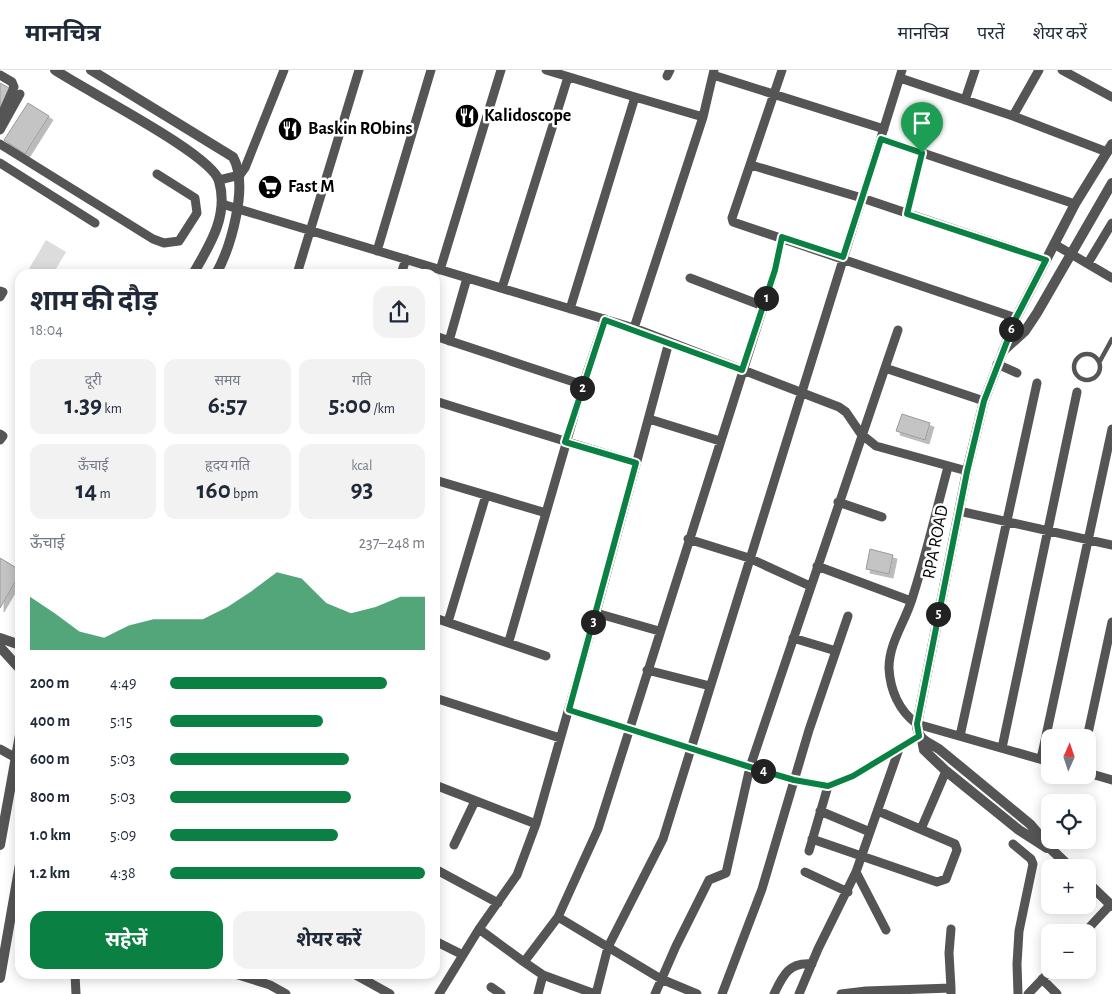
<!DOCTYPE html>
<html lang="hi">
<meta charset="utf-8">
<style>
:root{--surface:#fff;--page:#f2f2f3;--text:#1f2937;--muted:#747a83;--line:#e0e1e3;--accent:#0b8043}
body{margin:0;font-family:"Alegreya Sans","Noto Sans Devanagari",sans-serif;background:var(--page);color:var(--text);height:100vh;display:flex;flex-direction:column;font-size:19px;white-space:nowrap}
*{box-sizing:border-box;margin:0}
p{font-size:16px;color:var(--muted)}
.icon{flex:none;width:28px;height:28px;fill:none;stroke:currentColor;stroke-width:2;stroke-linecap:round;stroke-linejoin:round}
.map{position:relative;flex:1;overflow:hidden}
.sheet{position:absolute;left:15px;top:199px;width:425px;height:710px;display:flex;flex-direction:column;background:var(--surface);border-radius:15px;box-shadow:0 2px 12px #0003}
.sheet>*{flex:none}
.needle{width:32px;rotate:3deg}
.tools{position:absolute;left:1041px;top:659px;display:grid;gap:10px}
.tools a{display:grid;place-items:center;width:55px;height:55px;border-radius:10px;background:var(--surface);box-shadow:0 2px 12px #0003;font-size:25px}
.pin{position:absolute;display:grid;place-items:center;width:42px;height:42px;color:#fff;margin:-51px -21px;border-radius:50% 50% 50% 0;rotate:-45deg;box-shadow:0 0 5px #0007}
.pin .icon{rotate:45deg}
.km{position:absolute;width:25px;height:25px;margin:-12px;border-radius:50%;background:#222;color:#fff;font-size:14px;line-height:25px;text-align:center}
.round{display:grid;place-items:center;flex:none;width:52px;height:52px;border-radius:15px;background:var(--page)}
.summary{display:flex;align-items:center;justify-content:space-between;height:85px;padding:0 15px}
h1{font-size:28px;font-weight:700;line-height:38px}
.stats{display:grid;grid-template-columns:repeat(3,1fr);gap:8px;height:85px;padding:5px 15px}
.stats div{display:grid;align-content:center;border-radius:12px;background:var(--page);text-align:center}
.stats b{font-size:25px;font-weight:700}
.stats small{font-size:14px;font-weight:400}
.stats p{font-size:14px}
.chart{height:140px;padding:10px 15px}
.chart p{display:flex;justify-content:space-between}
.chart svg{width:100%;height:90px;margin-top:5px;fill:var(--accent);opacity:.7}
.button{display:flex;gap:10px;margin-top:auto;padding:10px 15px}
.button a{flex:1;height:58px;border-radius:15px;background:var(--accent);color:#fff;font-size:20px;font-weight:700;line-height:58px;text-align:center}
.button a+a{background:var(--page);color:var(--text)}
ul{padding:0 15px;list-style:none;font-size:16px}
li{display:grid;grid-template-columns:80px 60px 1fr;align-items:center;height:38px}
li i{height:12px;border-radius:6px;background:var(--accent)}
header{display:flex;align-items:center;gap:30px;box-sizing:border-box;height:70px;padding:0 25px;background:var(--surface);border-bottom:1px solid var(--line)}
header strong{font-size:24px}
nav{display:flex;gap:28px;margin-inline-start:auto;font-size:18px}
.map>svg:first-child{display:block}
</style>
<header>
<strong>मानचित्र</strong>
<nav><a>मानचित्र</a><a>परतें</a><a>शेयर करें</a></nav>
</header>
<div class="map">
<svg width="1112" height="924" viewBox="0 0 1112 924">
<defs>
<filter id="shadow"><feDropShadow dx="4" dy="4" stdDeviation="0" flood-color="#0004"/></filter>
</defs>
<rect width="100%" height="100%" fill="#fff"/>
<path fill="#dcdcdc" d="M46 170 66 182 53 204H26Z"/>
<path fill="#c4c4c4" stroke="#999" filter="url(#shadow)" d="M0 13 11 19 0 38Z
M28 33 49 46 25 84 4 70Z
M902 344 930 353 925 370 896 361Z
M870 479 893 485 889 504 866 499Z
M0 488 20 500V504L0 538Z"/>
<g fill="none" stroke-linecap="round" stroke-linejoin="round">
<path stroke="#555" stroke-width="4.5" d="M1074 297a13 13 0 1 1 26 0a13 13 0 1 1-26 0Z
M1100 291 1112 269"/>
<path stroke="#555" stroke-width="9" d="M546 0 635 27
M782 0 732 148 733 152 1016 248
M1062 0 1112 27
M0 5 12 12 14 17 0 49
M713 5 884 59
M667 6 670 0
M900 8 1013 46 1039 0
M965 30 975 0
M1013 46 1107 82
M0 60 20 24
M881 69 1075 134
M0 74 153 169 164 173 179 171 197 143 195 128 157 104
M0 93 95 153
M751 95 862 128 1046 190
M219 110 240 105 245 98 284 0
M222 134 634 258 839 337 846 342 861 364 876 376 967 401
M907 143 922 83
M1054 174 1112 208
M377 181 431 0
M1088 193 1112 153
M440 200 501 0
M297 204 359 0
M401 204 406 189
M690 208 763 236
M502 218 568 7
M0 221 3 222 0 227
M570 239 635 27 703 47
M634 258 703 47 714 0
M435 266 583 315 605 249
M449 271 467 208
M997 294 1017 303
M885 298 898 260
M435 331 636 393
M649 349 720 371
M0 364 3 366 0 370
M948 397C936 441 926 486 912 529 905 552 889 573 889 598 890 620 899 641 917 654L1050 692
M435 410 546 443 583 315
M838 432 882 447
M959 441 1112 475
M688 469 749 488 810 516
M817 496 911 531
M596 543 659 561
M435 548 546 586
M448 552 486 425
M509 571 546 443
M836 581 848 546
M647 600 710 616
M435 628 560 668
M569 640 750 697 794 710 828 716 853 706 919 666
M960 666 1037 313
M1087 668 1112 552
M1002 678 1077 322
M0 679 16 688
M1041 689 1112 359
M1088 703 1112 710
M435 715 536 754
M820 741 870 762
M921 759 946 701
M812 769 937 812 946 809 957 780 955 774 878 741
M1013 774 1031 789 1033 794 1019 861 1017 894 1018 924
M454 775 475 731
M809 781 828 716
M435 799 498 833
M805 802 848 822
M856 802 886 860
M12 839 20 841
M479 859 524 892 558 847
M1085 862 1111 834
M435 871 463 885
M524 892 543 905 595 924
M75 904 76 924
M235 904 270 915 286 924
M354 904 390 924
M1042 909 1057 924
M491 917 501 924
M951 918 949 883 951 859
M439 924 479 859 517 805 536 754 596 543 669 272
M538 924 543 905
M596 924 608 877 663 769 902 0
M655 924 676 876 709 810 726 803 750 697 885 298 984 331
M697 924 661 909 558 847 598 759 775 200 782 167
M722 924 762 819 809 660 836 581 793 568
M774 924C783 905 789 892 812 894
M799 924 818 879 856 802 899 679
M841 924 866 921 951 918V924
M1028 924 1051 900"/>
<path stroke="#555" stroke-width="10" d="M55 0C84 20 212 84 219 111 229 145 210 175 193 204
M91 0 233 87C249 115 231 177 216 204
M1003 281 1025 261 1037 243 1112 113
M0 568 20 575
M0 577 20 599
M922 670 924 680 946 701 1019 760 1047 778
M0 775 20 665
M1071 798 1052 780 1030 754 939 679C927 672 917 669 917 654L967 401 984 331 1016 248 1075 134 1112 74
M1088 813 1112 836
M0 908 20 794"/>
</g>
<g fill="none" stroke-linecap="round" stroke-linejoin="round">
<g stroke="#fff" stroke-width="10">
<path id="route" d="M881 69 922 83 907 144 1046 190 1016 248 984 331 967 402 917 654 919 666 853 706 828 716 794 710 750 697 569 640 636 393 565 372 605 250 742 300 775 200 782 167 843 187Z"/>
</g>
<use href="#route" stroke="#0b8043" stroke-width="6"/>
</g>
<defs>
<g id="restaurant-disc" transform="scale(1.25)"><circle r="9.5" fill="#000" stroke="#fff"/><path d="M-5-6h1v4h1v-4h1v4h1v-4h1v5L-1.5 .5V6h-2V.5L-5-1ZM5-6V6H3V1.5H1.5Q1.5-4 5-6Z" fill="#fff"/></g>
<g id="supermarket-disc" transform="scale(1.25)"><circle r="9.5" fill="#000" stroke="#fff"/><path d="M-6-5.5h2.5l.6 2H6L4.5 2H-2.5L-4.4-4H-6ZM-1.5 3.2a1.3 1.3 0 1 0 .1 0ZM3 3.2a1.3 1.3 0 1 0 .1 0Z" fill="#fff"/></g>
</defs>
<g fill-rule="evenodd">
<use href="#restaurant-disc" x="467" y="46"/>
<use href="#restaurant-disc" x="290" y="59"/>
<use href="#supermarket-disc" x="270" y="117"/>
</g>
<g text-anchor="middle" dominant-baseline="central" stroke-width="5" stroke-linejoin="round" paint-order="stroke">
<g font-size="18" font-weight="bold" fill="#000" stroke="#fff" text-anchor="start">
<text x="484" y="46">Kalidoscope</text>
<text x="308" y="59">Baskin RObins</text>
<text x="288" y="117">Fast M</text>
</g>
<g font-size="18" fill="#000" stroke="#fff">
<text transform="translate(936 472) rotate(-79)">RPA ROAD</text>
</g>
</g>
</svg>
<div class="tools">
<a><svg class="needle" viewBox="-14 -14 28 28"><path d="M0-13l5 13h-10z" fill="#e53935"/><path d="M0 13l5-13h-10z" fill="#747a83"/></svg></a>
<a><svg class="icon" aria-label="locate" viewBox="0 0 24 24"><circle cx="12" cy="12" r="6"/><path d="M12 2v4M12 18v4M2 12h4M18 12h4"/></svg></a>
<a>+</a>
<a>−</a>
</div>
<div class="pin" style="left:922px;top:83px;background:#1e9e55"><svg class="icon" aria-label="arrive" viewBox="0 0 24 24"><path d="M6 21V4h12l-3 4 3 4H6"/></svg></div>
<b class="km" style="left:766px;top:228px">1</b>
<b class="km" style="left:582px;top:318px">2</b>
<b class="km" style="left:593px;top:552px">3</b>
<b class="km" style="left:763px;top:701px">4</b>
<b class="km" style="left:938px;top:544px">5</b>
<b class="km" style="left:1011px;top:259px">6</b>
<section class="sheet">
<div class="summary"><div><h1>शाम की दौड़</h1><p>18:04</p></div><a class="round"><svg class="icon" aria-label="share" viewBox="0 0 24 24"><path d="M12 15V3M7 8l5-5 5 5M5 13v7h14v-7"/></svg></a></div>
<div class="stats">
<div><p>दूरी</p><b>1.39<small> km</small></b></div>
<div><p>समय</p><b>6:57</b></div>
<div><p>गति</p><b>5:00<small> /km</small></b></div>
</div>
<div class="stats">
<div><p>ऊँचाई</p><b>14<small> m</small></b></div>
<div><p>हृदय गति</p><b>160<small> bpm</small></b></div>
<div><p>kcal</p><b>93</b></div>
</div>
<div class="chart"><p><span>ऊँचाई</span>237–248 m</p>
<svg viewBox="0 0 160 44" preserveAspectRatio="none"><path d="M0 44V18L10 26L20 35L30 38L40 32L50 29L60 29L70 29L80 23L90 15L100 6L110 9L120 21L130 26L140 23L150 18L160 18V44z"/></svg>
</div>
<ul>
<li><b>200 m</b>4:49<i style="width:85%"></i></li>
<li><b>400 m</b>5:15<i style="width:60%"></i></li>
<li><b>600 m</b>5:03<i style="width:70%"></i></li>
<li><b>800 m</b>5:03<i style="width:71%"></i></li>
<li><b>1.0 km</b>5:09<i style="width:66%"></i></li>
<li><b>1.2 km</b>4:38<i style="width:100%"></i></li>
</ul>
<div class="button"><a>सहेजें</a><a>शेयर करें</a></div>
</section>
</div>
